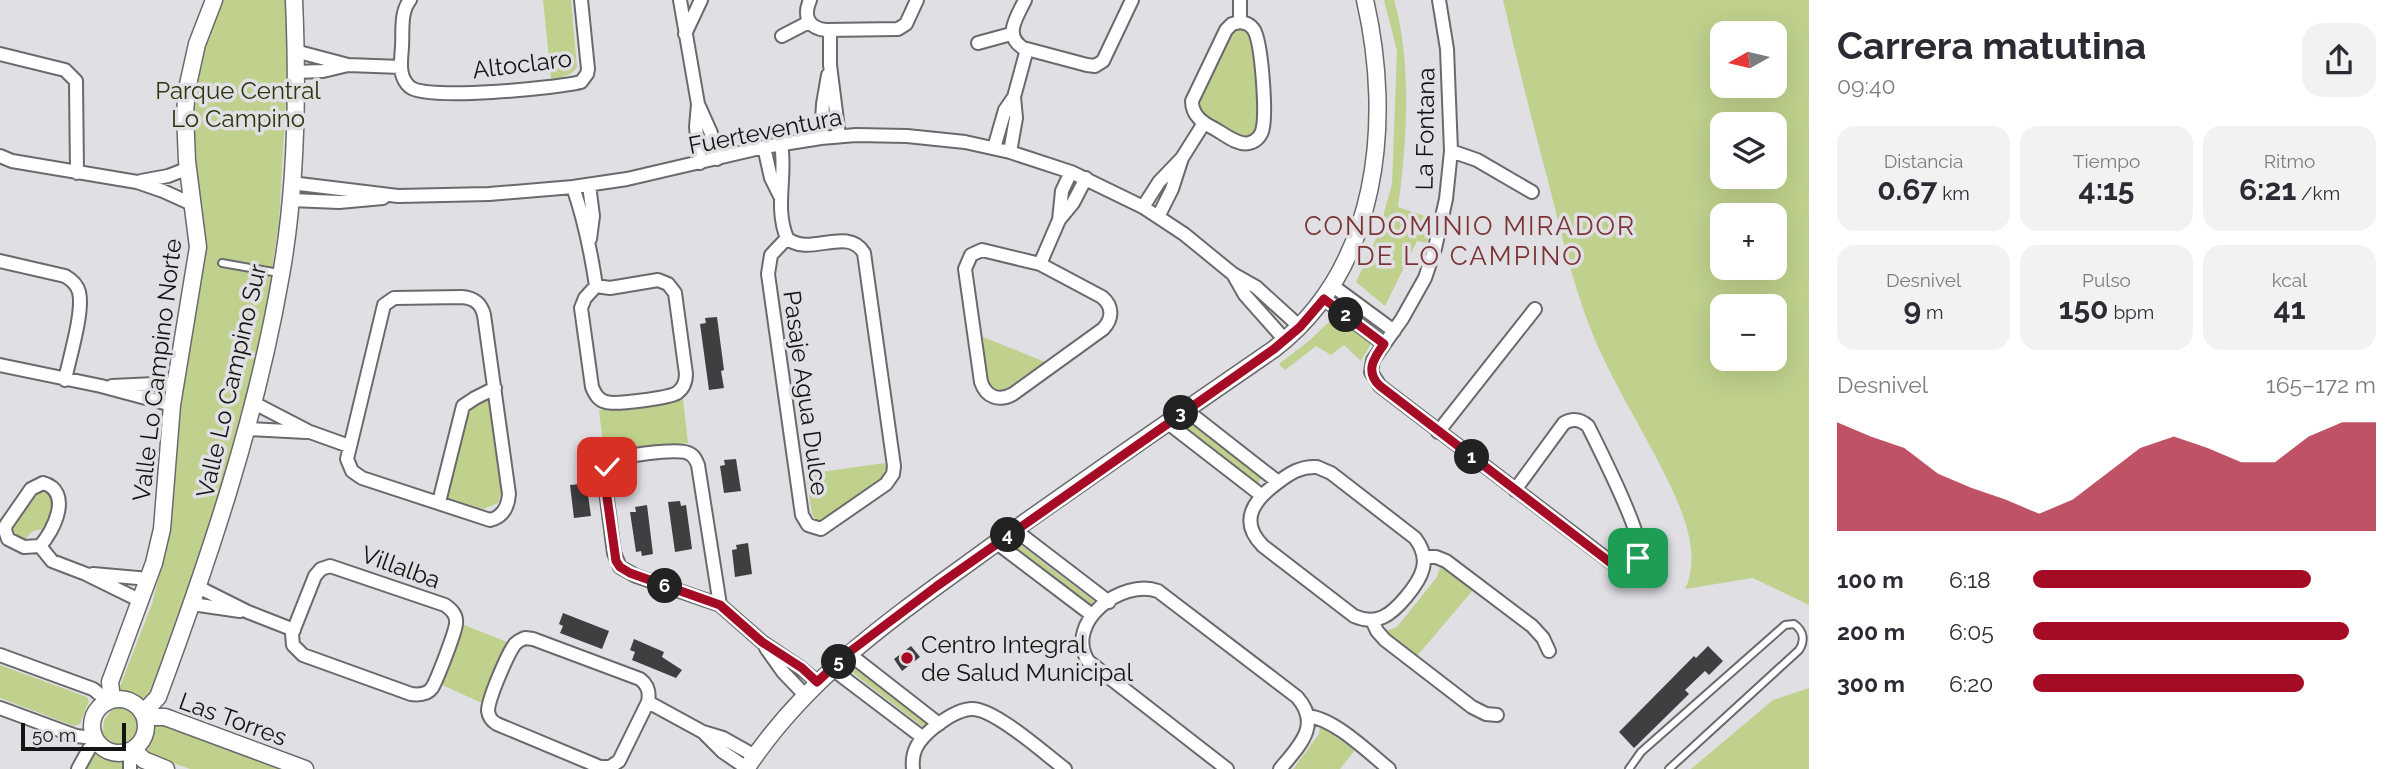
<!DOCTYPE html>
<html lang="es">
<meta charset="utf-8">
<style>
:root{--surface:#fff;--page:#f2f2f3;--text:#2b2b33;--muted:#7c7c81;--accent:#a50b25}
body{margin:0;font-family:Raleway,sans-serif;background:var(--page);color:var(--text);height:100vh;display:flex;flex-direction:column;font-size:26px;white-space:nowrap}
*{box-sizing:border-box;margin:0}
p{font-size:23px;color:var(--muted)}
.icon{flex:none;width:38px;height:38px;fill:none;stroke:currentColor;stroke-width:2;stroke-linecap:round;stroke-linejoin:round}
.map{position:relative;flex:1;overflow:hidden}
.details{display:flex;flex-direction:column;background:var(--surface);width:595px}
.details>*{flex:none}
.needle{width:46px;rotate:262deg}
.fabs{position:absolute;left:1710px;top:21px;display:grid;gap:14px}
.fabs a{display:grid;place-items:center;width:77px;height:77px;border-radius:14px;background:var(--surface);box-shadow:0 7px 28px #0002;font-size:35px}
.scale{position:absolute;left:21px;bottom:18px;width:105px;box-sizing:border-box;padding-left:7px;border:4px solid #141415;border-top:0;font-size:19px;line-height:24px;white-space:nowrap;color:#141415;-webkit-text-stroke:5px #e0dfe4;paint-order:stroke}
.pin{position:absolute;display:grid;place-items:center;width:60px;height:60px;color:#fff;margin:-30px;border-radius:14px;box-shadow:0 4px 10px #0006}
.km{position:absolute;width:35px;height:35px;margin:-18px;border-radius:50%;background:#222;color:#fff;font-size:19px;line-height:35px;text-align:center}
.round{display:grid;place-items:center;flex:none;width:74px;height:74px;border-radius:21px;background:var(--page)}
.head{display:flex;align-items:center;justify-content:space-between;height:119px;padding:0 28px}
h1{font-size:38px;font-weight:700;line-height:52px}
.metrics{display:grid;grid-template-columns:repeat(3,1fr);gap:10px;height:119px;padding:7px 28px}
.metrics div{display:grid;align-content:center;border-radius:18px;background:var(--page);text-align:center}
.metrics b{font-size:30px;font-weight:700}
.metrics small{font-size:19px;font-weight:400}
.metrics p{font-size:19px}
.chart{height:196px;padding:14px 28px}
.chart p{display:flex;justify-content:space-between}
.chart svg{width:100%;height:126px;margin-top:7px;fill:var(--accent);opacity:.7}
ul{padding:0 28px;list-style:none;font-size:23px}
li{display:grid;grid-template-columns:112px 84px 1fr;align-items:center;height:52px}
li i{height:18px;border-radius:9px;background:var(--accent)}
main{display:flex;flex:1;min-height:0}
.map>svg:first-child{display:block}
</style>
<main>
<div class="map">
<svg width="1809" height="769" viewBox="0 0 1809 769">
<rect width="100%" height="100%" fill="#e0dfe4"/>
<path fill="#bfd18d" fill-rule="evenodd" d="M219 0H288L289 49 279 220 262 343 248 401 195 585 125 769H87L103 730 104 720 110 712 152 604 172 522 196 178 189 99 200 50Z
M543 0H571L577 67C570 77 562 77 551 79Z
M1384 0H1394C1412 61 1407 144 1398 207L1433 219 1427 243 1417 241 1385 306 1356 282 1378 234 1392 184 1397 51Z
M1503 0H1809V605L1753 578 1685 589C1704 550 1677 498 1659 463 1638 422 1610 377 1593 335 1573 286 1561 232 1548 181 1532 121 1517 61 1503 0ZM1722 33H1774V86H1722ZM1722 124H1774V177H1722ZM1722 215H1774V268H1722ZM1722 306H1774V359H1722Z
M1240 28 1248 32 1251 42C1254 70 1263 112 1252 137L1240 138 1202 115 1200 99 1229 38 1235 30Z
M1335 316 1372 342 1361 361 1344 345 1331 355 1316 346 1285 370 1279 364 1310 340Z
M983 337 1045 362 1004 390H994L988 384Z
M488 398 503 487 498 503 484 509 444 497 462 408Z
M683 398 688 443 604 452 599 410Z
M1188 420 1263 476 1258 483 1183 427Z
M885 463 887 471 883 478 822 522 816 520 812 514 806 474Z
M41 489 50 491 55 503 46 531C35 527 29 533 24 542L12 534C9 516 27 499 41 489Z
M1018 543 1094 601 1090 605 1013 546Z
M1440 567 1473 590 1417 656 1386 631 1397 627 1437 577Z
M464 625 507 642 484 704 440 684Z
M850 664 927 724 923 727 845 667Z
M0 665 87 697 89 701 80 724 74 726 0 698Z
M1809 688V769H1691L1773 700Z
M159 723 283 769H190L151 755 147 751 154 727Z
M1320 726 1355 750 1340 769H1293L1319 734Z"/>
<path fill="#3f3e41" d="M717 317 724 370 721 371 724 388 709 390 700 324 706 323 705 318Z
M736 459 741 491 724 493 720 466 725 465 724 460Z
M581 484 582 489 587 488 591 516 574 518 570 485Z
M680 501 681 506 686 505 692 549 675 552 668 502Z
M647 505 653 554 642 556 641 551 636 552 630 512H636L635 507Z
M748 543 752 574 735 577 732 550 737 549 736 545Z
M563 613 609 631 602 649 560 633 563 626 559 624Z
M634 639 664 652 662 657 682 670 676 678 632 660 635 652 630 650Z
M911 646 920 657 902 671 894 659Z
M1708 646 1723 661 1709 675 1705 671 1685 690 1689 694 1634 748 1619 732 1694 656 1696 658Z"/>
<g fill="none" stroke-linecap="round" stroke-linejoin="round">
<g stroke="#6a696d" stroke-width="10">
<path id="service" d="M222 263 279 273
M1629 769 1641 752 1785 625 1794 624C1804 631 1805 641 1799 650L1669 769"/>
</g>
<g stroke="#6a696d" stroke-width="16">
<path id="minor" d="M410 0C400 12 403 32 402 47 401 61 398 77 410 87 426 101 557 88 581 82L587 74 588 69 581 0
M680 0 698 104 711 133 717 159
M810 0C803 16 808 28 826 30L898 29 906 24 917 0
M1025 0C1017 17 1003 35 1023 48L1087 65 1095 66 1103 61 1132 0
M1240 0V22
M1439 0 1447 49 1451 151 1446 199 1435 248 1425 278 1402 319 1373 360 1371 372 1380 386 1621 570 1628 571C1633 566 1639 560 1640 553 1642 533 1599 448 1588 426 1580 419 1573 418 1564 423L1515 490
M1240 22C1246 23 1250 24 1254 30 1262 44 1266 110 1263 127 1262 135 1257 141 1249 143 1238 146 1224 134 1215 129 1203 123 1192 116 1192 101L1226 30 1232 24Z
M830 30V65L839 136
M685 34 701 0
M782 36 809 22
M978 43 1011 34
M295 51 348 65
M0 54 65 70 76 81 77 173
M295 72 323 71 348 65 401 67
M698 104 696 127 700 163
M821 138 823 104 828 75
M781 144C787 175 774 207 787 238 809 258 847 225 864 253L894 466 893 474 886 484 821 529 808 525 802 515 768 274 771 255 787 238
M764 147 771 178 780 196
M994 148 1005 110 1014 97
M1451 151 1477 160 1532 192
M1010 152 1016 118 1014 97 1027 49
M0 156 12 161 137 182 163 191 194 205
M141 181 168 176 189 168
M291 183 398 196 489 194 573 187 627 179 764 147 821 138 856 135 907 136 965 142 1010 152 1071 172 1143 207 1184 234 1233 274 1256 287 1300 327
M589 185 593 216 590 239
M573 187C584 219 591 252 596 286
M291 200 339 202 383 198
M1143 207 1159 182 1182 158 1204 123
M1158 217 1172 189 1182 158
M1059 220 1073 203 1086 178
M982 250 1040 264 1102 297C1113 306 1113 319 1103 329L1013 394C999 402 986 397 981 382L965 269 971 255Z
M0 261 65 276C72 280 77 284 79 292 84 312 69 359 65 380
M1040 264 1059 220 1062 191 1071 172
M1233 274 1245 295 1285 340
M658 280 668 284 675 293 686 374C686 382 684 388 677 393 668 398 616 405 606 402 598 400 595 394 592 387L581 308 585 298 596 286 610 288Z
M1333 286 1394 331
M462 297C474 298 481 303 484 315L509 494C508 507 503 517 490 520L362 478 352 471 347 459 384 305 394 298Z
M1324 299 1384 344
M0 365 101 386 172 405
M112 386 176 383
M254 403 310 432 349 446
M1186 410 1278 482
M1168 423 1261 495
M247 429 306 432
M1438 432 1535 309
M1317 467 1331 473 1415 538C1432 560 1422 578 1406 597 1391 615 1377 626 1354 616L1263 546C1238 521 1254 500 1277 483 1290 473 1301 466 1317 467Z
M43 483C73 491 54 531 40 546L24 547 8 539 5 530 6 525 31 489Z
M439 502 463 406 475 398 495 388
M1015 530 1109 602
M997 543 1092 615
M40 546 52 561 86 574 141 601
M1424 557H1436L1446 561 1532 626 1543 638 1549 651
M330 566 445 605C452 610 457 615 456 624 455 633 437 680 432 688 427 695 419 695 411 694L303 655 293 645 292 634 315 576 321 569Z
M93 574 149 579
M198 587 248 612 294 630
M192 604 240 611
M720 605 698 465C696 460 694 455 688 453 678 448 620 455 612 462 607 466 605 470 604 476L614 553 620 567 636 576 720 605 762 642 802 669 817 682
M1372 620 1377 631 1385 640 1472 707 1486 714 1497 715
M525 638 533 639 640 679C648 685 650 692 648 702L619 761 610 767H600L497 724C492 721 489 718 488 711 488 699 508 653 515 644 519 640 520 640 525 638Z
M766 648 783 672 805 695
M848 653 939 724
M0 655 93 689 108 701
M831 668 922 737
M648 702 703 732 723 752 748 769
M0 708 76 736 94 738
M1307 716C1334 718 1368 752 1389 769
M703 732 723 738 755 756
M130 752V769
M78 769 89 749 96 742
M913 769C911 750 919 740 933 728 944 720 957 710 971 709 993 707 1045 754 1065 769
M1227 769 1088 661C1064 622 1122 578 1158 591L1297 697C1322 725 1299 746 1280 769"/>
</g>
<g stroke="#6a696d" stroke-width="19">
<path id="tertiary" d="M92 726a27 27 0 1 1 54 0a27 27 0 1 1-54 0Z
M112 700 110 682 154 563 162 529 172 405 198 247 187 161 185 113 187 89 197 44 214 0
M143 713 158 697C209 559 256 420 281 275 297 185 298 91 294 0
M145 717H165L305 769
M133 750 144 760 166 769
M746 769C811 671 903 611 996 543 1088 477 1181 413 1274 349 1379 268 1393 122 1365 0"/>
</g>
<use href="#service" stroke="#fff" stroke-width="6"/>
<use href="#minor" stroke="#fff" stroke-width="12"/>
<use href="#tertiary" stroke="#fff" stroke-width="16"/>
</g>
<g fill="none" stroke-linecap="round" stroke-linejoin="round">
<g stroke="#fff" stroke-width="14">
<path id="route" d="M607 467 604 476 616 561 620 567 630 573 720 605 762 642 802 668 817 682 848 653 937 586 1274 349 1300 327 1324 299 1384 344C1373 359 1365 372 1380 386L1620 570C1629 574 1635 566 1638 558"/>
</g>
<use href="#route" stroke="#a50b25" stroke-width="9"/>
</g>
<circle fill="#a50b25" stroke="#e0dfe4" stroke-width="2.5" cx="907" cy="658" r="7"/>
<g text-anchor="middle" dominant-baseline="central" stroke-width="7" stroke-linejoin="round" paint-order="stroke">
<g font-size="24" fill="#141415" stroke="#e0dfe4">
<text transform="translate(522 64) rotate(-7)">Altoclaro</text>
<text transform="translate(1425 129) rotate(-89)">La Fontana</text>
<text transform="translate(765 131) rotate(-11)">Fuerteventura</text>
<text transform="translate(157 370) rotate(-83)">Valle Lo Campino Norte</text>
<text transform="translate(231 381) rotate(-77)">Valle Lo Campino Sur</text>
<text transform="translate(806 393) rotate(82)">Pasaje Agua Dulce</text>
<text transform="translate(401 567) rotate(20)">Villalba</text>
<text transform="translate(233 719) rotate(20)">Las Torres</text>
</g>
<g font-size="24" fill="#2d350b" stroke="#e0dfe4">
<text x="238" y="90">Parque Central<tspan x="238" dy="28">Lo Campino</tspan></text>
</g>
<g font-size="24" fill="#141415" stroke="#e0dfe4" text-anchor="start">
<text x="921" y="644">Centro Integral<tspan x="921" dy="28">de Salud Municipal</tspan></text>
</g>
<g font-size="26" letter-spacing="2" fill="#7b3334" stroke="#e0dfe4">
<text x="1470" y="226">CONDOMINIO MIRADOR<tspan x="1470" dy="30">DE LO CAMPINO</tspan></text>
</g>
</g>
</svg>
<div class="fabs">
<a><svg class="needle" viewBox="-14 -14 28 28"><path d="M0-13l5 13h-10z" fill="#e53935"/><path d="M0 13l5-13h-10z" fill="#7c7c81"/></svg></a>
<a><svg class="icon" aria-label="layers" viewBox="0 0 24 24"><path d="M12 4l9 5-9 5-9-5zM3 14l9 5 9-5"/></svg></a>
<a>+</a>
<a>−</a>
</div>
<div class="scale">50 m</div>
<div class="pin" style="left:1638px;top:558px;background:#1e9e55"><svg class="icon" aria-label="arrive" viewBox="0 0 24 24"><path d="M6 21V4h12l-3 4 3 4H6"/></svg></div>
<div class="pin" style="left:607px;top:467px;background:#d93025"><svg class="icon" aria-label="check" viewBox="0 0 24 24"><path d="M5 12l5 5 9-10"/></svg></div>
<b class="km" style="left:1472px;top:457px">1</b>
<b class="km" style="left:1346px;top:315px">2</b>
<b class="km" style="left:1181px;top:413px">3</b>
<b class="km" style="left:1008px;top:535px">4</b>
<b class="km" style="left:839px;top:662px">5</b>
<b class="km" style="left:665px;top:586px">6</b>
</div>
<section class="details">
<div class="head"><div><h1>Carrera matutina</h1><p>09:40</p></div><a class="round"><svg class="icon" aria-label="share" viewBox="0 0 24 24"><path d="M12 15V3M7 8l5-5 5 5M5 13v7h14v-7"/></svg></a></div>
<div class="metrics">
<div><p>Distancia</p><b>0.67<small> km</small></b></div>
<div><p>Tiempo</p><b>4:15</b></div>
<div><p>Ritmo</p><b>6:21<small> /km</small></b></div>
</div>
<div class="metrics">
<div><p>Desnivel</p><b>9<small> m</small></b></div>
<div><p>Pulso</p><b>150<small> bpm</small></b></div>
<div><p>kcal</p><b>41</b></div>
</div>
<div class="chart"><p><span>Desnivel</span>165–172 m</p>
<svg viewBox="0 0 160 44" preserveAspectRatio="none"><path d="M0 44V6L10 11L20 15L30 24L40 29L50 33L60 38L70 33L80 24L90 15L100 11L110 15L120 20L130 20L140 11L150 6L160 6V44z"/></svg>
</div>
<ul>
<li><b>100 m</b>6:18<i style="width:81%"></i></li>
<li><b>200 m</b>6:05<i style="width:92%"></i></li>
<li><b>300 m</b>6:20<i style="width:79%"></i></li>
</ul>
</section>
</main>
